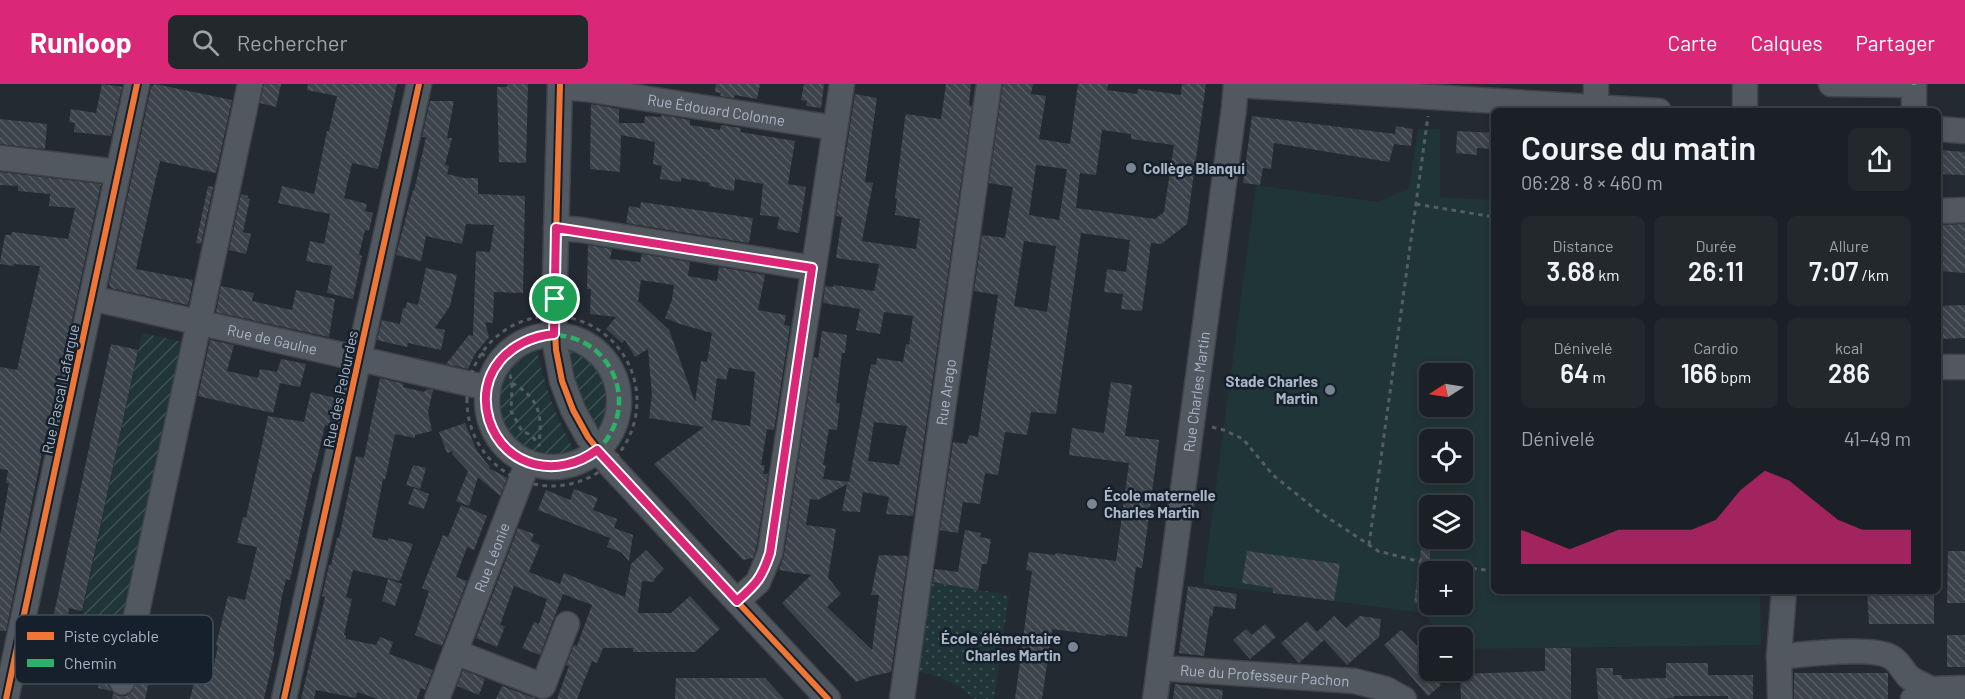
<!DOCTYPE html>
<html lang="fr">
<meta charset="utf-8">
<style>
:root{--surface:#1a2025;--page:#23282d;--text:#f1f3f6;--muted:#9fa3a7;--line:#383e42;--accent:#db2777}
body{margin:0;font-family:Barlow,sans-serif;background:var(--page);color:var(--text);height:100vh;display:flex;flex-direction:column;font-size:22px;white-space:nowrap}
*{box-sizing:border-box;margin:0}
p{font-size:20px;color:var(--muted)}
.icon{flex:none;width:33px;height:33px;fill:none;stroke:currentColor;stroke-width:2;stroke-linecap:round;stroke-linejoin:round}
.map{position:relative;flex:1;overflow:hidden}
.drawer{position:absolute;left:1491px;top:24px;width:450px;height:486px;display:flex;flex-direction:column;background:var(--surface);border-radius:9px;box-shadow:0 3px 9px #0003,0 0 0 2px var(--line)}
.drawer>*{flex:none}
.needle{width:39px;rotate:258deg}
.controls{position:absolute;left:1419px;top:279px;display:grid;gap:12px}
.controls a{display:grid;place-items:center;width:54px;height:54px;border-radius:9px;background:var(--surface);box-shadow:0 3px 9px #0003,0 0 0 2px var(--line);font-size:30px}
.pin{position:absolute;display:grid;place-items:center;width:51px;height:51px;color:#fff;margin:-26px;border:3px solid #fff;border-radius:50%;box-shadow:0 2px 6px #0007}
.round{display:grid;place-items:center;flex:none;width:63px;height:63px;border-radius:9px;background:var(--page)}
.headline{display:flex;align-items:center;justify-content:space-between;height:102px;padding:0 30px}
h1{font-size:33px;font-weight:600;line-height:45px}
.figures{display:grid;grid-template-columns:repeat(3,1fr);gap:9px;height:102px;padding:6px 30px}
.figures div{display:grid;align-content:center;border-radius:9px;background:var(--page);text-align:center}
.figures b{font-size:26px;font-weight:600}
.figures small{font-size:16px;font-weight:400}
.figures p{font-size:16px}
.chart{height:168px;padding:12px 30px}
.chart p{display:flex;justify-content:space-between}
.chart svg{width:100%;height:108px;margin-top:6px;fill:var(--accent);opacity:.7}
header{display:flex;align-items:center;gap:36px;box-sizing:border-box;height:84px;padding:0 30px;background:var(--accent);color:#fff}
header strong{font-size:28px}
nav{display:flex;gap:33px;margin-inline-start:auto;font-size:21px}
.search{width:420px;height:54px;background:var(--page);display:flex;align-items:center;gap:15px;box-sizing:border-box;padding:0 21px;border-radius:9px;color:var(--muted);font-size:22px}
.map>svg:first-child{display:block}
</style>
<header>
<strong>Runloop</strong>
<div class="search"><svg class="icon" aria-label="search" viewBox="0 0 24 24"><circle cx="10" cy="10" r="6"/><path d="M15 15l6 6"/></svg>Rechercher</div>
<nav><a>Carte</a><a>Calques</a><a>Partager</a></nav>
</header>
<div class="map">
<svg width="1965" height="615" viewBox="0 0 1965 615">
<defs>
<pattern id="grass-dots" width="8" height="8" patternUnits="userSpaceOnUse" patternTransform="scale(1.5)"><rect width="8" height="8" fill="#203537"/><path d="M2 2h.1M6 6h.1" fill="none" stroke="#3e5052" stroke-width="1.8" stroke-linecap="round"/></pattern>
<pattern id="garden-furrows" width="10" height="10" patternUnits="userSpaceOnUse" patternTransform="scale(1.5)"><rect width="10" height="10" fill="#203537"/><path d="M-1 1l2-2M0 10L10 0M9 11l2-2" fill="none" stroke="#3e5052"/></pattern>
<pattern id="building-back-hatch" width="6" height="6" patternUnits="userSpaceOnUse" patternTransform="scale(1.5)"><rect width="6" height="6" fill="#3d434a"/><path d="M-1 5l2 2M0 0l6 6M5-1l2 2" fill="none" stroke="#565c63"/></pattern>
</defs>
<rect width="100%" height="100%" fill="#232a31"/>
<path fill="url(#grass-dots)" d="M931 498 1009 511 994 615H975L953 599 930 590 918 588Z"/>
<path fill="#203537" fill-rule="evenodd" d="M1418 45H1440V113L1494 116V507H1760L1761 561 1463 565 1462 554 1443 553 1423 529 1203 500 1256 101 1378 118 1409 104ZM1430 290H1462V322H1430ZM1430 356H1462V388H1430ZM1430 422H1462V454H1430ZM1430 488H1462V520H1430Z"/>
<path fill="url(#garden-furrows)" d="M142 249 187 259 124 555 79 545Z
M571 256C595 258 610 295 611 317 611 328 607 340 602 350 581 323 571 291 568 257Z
M536 261C544 302 557 337 578 373 568 375 557 379 546 378 515 375 488 340 490 309 492 286 517 267 536 261Z"/>
<path fill="url(#building-back-hatch)" fill-rule="evenodd" d="M102 0 122 3 111 52 74 48 75 39 69 38 71 25 96 29Z
M155 0 232 16 216 89 160 77 155 98 136 185 193 196 188 221 111 204 109 200 151 3Z
M264 0H281L276 23 260 19Z
M308 0H397L378 85 352 79 344 114 367 120 365 127 373 129 369 147 365 146 359 171 362 172 353 215 327 209 332 182 306 177 310 157 324 160 330 130 278 119 282 102 314 110 327 47H329L337 12 307 6Z
M507 0H528L526 79 499 78 497 3H507Z
M716 0H760L757 15 735 11 734 14 720 12 721 9 715 8Z
M804 0H824L821 24 806 22 807 17 801 16Z
M946 0H971L969 21 972 22 913 432 886 430 889 413 863 408 860 428 842 427 847 400 818 416 810 415 806 441 836 445 828 494 841 510 827 523 872 566 879 511H871L879 471 908 472 891 588 872 592 856 598 782 519 811 491 779 486 784 471 814 273 818 274 822 247 847 251 845 269H842L836 319H840L837 346 829 345 823 381H826L823 395 849 398 871 280 876 281 877 274 903 278 906 260 909 261 913 232 884 228 880 250 856 246 860 225 823 219 825 202 833 203 834 201 874 207 879 180 836 174 842 133 836 132 855 10 877 14 865 98 873 99 862 157 916 165 920 135 895 131 897 114H895L905 34 906 30 941 35ZM874 338 907 342 899 381 868 377Z
M1003 0H1033L1031 10 1046 12 1039 55 1070 60 1078 0H1108L1107 6 1137 10 1138 5 1181 11 1182 0H1206L1187 140 1161 160 1151 159 1142 227 1121 225 1123 210 1104 208 1107 185 1126 188 1130 156 1081 149 1056 330 1031 328 1027 351 1005 348 998 391 985 389 980 420 963 418 958 449 940 446 953 358 967 360 969 351 978 353 998 211 974 207 982 151 1005 154 1013 103 989 99ZM1102 46 1131 50V55L1174 61 1164 128 1155 135 1076 124 1080 89 1096 91ZM1036 81 1067 85 1059 136 1029 131ZM1024 157 1056 162 1047 228 1014 222Z
M430 17H454L447 54H452L445 81 449 82 447 90 464 94H478V110L525 112 523 209 494 208 493 239 485 238 489 253 475 270 468 285 446 280 469 251 473 252 476 167 490 168 494 141 466 140 462 160 426 152 421 177 396 171 413 106 414 107 426 53H422Z
M591 20 619 25V39H644L645 32 661 33 662 31 690 36V41L720 46 721 41 741 44 740 48 795 57 788 100 806 103 799 149 777 145 779 133 760 131 763 100 735 95 734 107 709 102 710 99 681 94V98L660 95 662 82 653 80 655 58 621 51 620 88 590 85Z
M1252 32 1395 50 1396 42 1413 45 1411 62 1394 60 1389 78 1274 59 1271 85 1263 84 1260 101 1243 99Z
M0 35 47 40 45 65 0 60Z
M1457 47 1494 49V65L1477 64V71L1456 69Z
M1938 66 1965 68V91L1938 90Z
M0 88 101 100 48 349H46L6 547H0V451L9 399H6L8 386 0 385V283L17 286 40 182 14 180V182L0 180V178L5 151H11L12 148 68 155 75 124 49 122 50 110 18 107V102L0 101Z
M208 102 213 103 201 160 196 159Z
M241 110 248 112 247 114 250 115 243 148 251 150 246 170 229 166Z
M641 118 753 134 749 159 626 139 629 122 640 124Z
M1965 140V189L1938 187V141Z
M588 161 612 165 610 175 640 178 642 170 690 178 688 192 717 197 719 183 765 191 758 226 786 231 784 241 790 242 774 346 767 345 761 381H765L763 390H768L756 465 753 474 743 476 654 380 704 343 649 334 652 311 648 265 635 273 625 256 622 259 606 245 616 233 590 230 591 205H587ZM641 196 674 201 672 216 665 234 680 240 712 249 707 278 701 277 695 318 669 246 638 217ZM729 284 755 288 750 342 713 336 711 338 717 294 726 296Z
M426 184 457 191 450 222 435 244 445 246 441 266 408 259 407 263 377 256 382 236 400 240 403 224 405 225 407 218 418 221Z
M221 202 254 209 252 217 292 226 296 206 335 215 329 253 216 228Z
M1965 221V254L1938 255V222Z
M210 256 234 261 227 287 258 294 260 285 277 288 281 275 306 280 300 303 280 299 273 329 198 312Z
M111 260 138 266 82 527 69 524 65 555 59 581 29 575 36 541 51 544Z
M380 294 404 300 403 303 424 308 427 305 433 306 428 328 432 347 415 351V354L395 350 385 396 383 395 372 453 388 457V454L413 460 400 497 353 486 346 513 352 515 344 551 346 552V555L376 561 380 553 393 558 389 570 433 586 425 606 421 604 417 615H378L357 608 356 614 316 606 314 615H301L325 513 322 512 329 481H331L337 454H339L356 372 364 374Z
M1111 298 1132 301 1125 352 1159 356 1142 484 1136 483 1127 553 1106 550V552L1052 545 1042 615H1015L1032 487 1026 486 1029 468 1055 471 1056 469 1116 477 1129 379 1069 371 1072 344 1104 349Z
M311 308 335 314 334 321 329 342 325 341 314 389 313 388 290 496 286 495 282 512 273 567H275L264 615H190L195 594 209 597 212 590 218 562 216 561 228 512 245 516 257 463 237 459 243 433 246 434 268 332 304 338Z
M465 339 477 367 490 383 489 384 507 394 500 412 478 393 469 422 456 417 468 387 452 370 453 367 447 369 439 348Z
M413 381 426 384 420 405 406 401Z
M414 404 429 410 424 425 408 420Z
M574 405 598 414 593 426 617 435 613 448 614 444 633 451 629 477 621 468 607 463 610 454 538 426 546 406 570 416Z
M461 421 487 432 474 466 467 463 456 493 467 497 442 562 415 551 429 507 422 504 443 451 448 453Z
M518 444 534 450 531 457 540 461 529 488 560 500 564 489 625 513 631 480 646 466 664 485 655 494 654 498 642 497 638 529H671L690 512 720 545 695 568H633V564H603L597 579 592 577 577 615H557L569 582 566 581 574 561 577 562 592 521 563 510 540 571 522 564 534 538 539 540 547 515 514 502 500 541 505 542 497 563 476 554Z
M965 446 981 449 980 453 991 455 987 480H982L978 506 933 498 935 485 958 488Z
M1421 465 1430 466V521L1414 519Z
M1247 467 1340 480 1334 517 1273 509V504L1242 499Z
M1948 467H1965V519H1947Z
M388 495 402 500 395 522 382 517Z
M1188 502 1237 510 1235 525 1214 522 1212 533 1210 531 1204 572 1179 569Z
M1867 507H1918V509H1934V540H1869Z
M1334 532 1346 544 1360 532 1381 535 1379 553 1347 581 1324 556 1299 579 1281 559 1307 537 1317 548Z
M1265 540 1276 553 1250 575 1233 556 1246 545 1252 551Z
M1401 546 1425 570 1419 575 1441 601 1428 612 1384 561Z
M1947 551H1965V583H1947Z
M107 564 114 565 108 596V602L111 607 98 604Z
M1545 564H1571V615H1461L1460 590 1545 587Z
M1666 579H1708V591H1753V615H1728V612H1674V614L1658 615H1598L1596 584H1613V591H1622V595L1666 594Z
M140 583 152 586 145 615H112L113 609 118 612H126L133 607Z
M463 586 485 595 479 611 457 602Z
M1794 589H1888V615H1794Z
M676 594H765L784 615H675Z
M1175 600 1223 606 1222 615H1173Z
M502 602 537 615H496Z"/>
<g fill="none" stroke-linecap="round" stroke-linejoin="round">
<g stroke="#3f444a" stroke-width="27">
<g id="minor">
<path d="M560 0 554 231 556 266 562 297 573 326 588 353 609 380 828 615"/>
<path d="M1596 0V23"/>
<path d="M1745 0V27"/>
<path d="M1831 0 1914 1"/>
<path d="M1236 1 1659 27"/>
<path id="s1" d="M560 3 585 5 835 44"/>
<path d="M1914 27V0"/>
<path d="M1938 45 1965 47"/>
<path d="M0 74 118 88"/>
<path d="M1938 127 1965 126"/>
<path d="M556 144 582 146 812 184"/>
<path id="s2" d="M91 214 488 304"/>
<circle cx="553" cy="317" r="66"/>
<path d="M1938 283H1965"/>
<path d="M737 517 758 498 770 469 842 0"/>
<path d="M455 568 543 602 567 540"/>
<path d="M1779 573C1801 570 1873 562 1891 573 1900 578 1903 588 1910 594 1916 598 1924 601 1931 605"/>
<path id="s3" d="M1159 584 1354 597 1386 605 1404 615"/>
<path d="M122 598 250 0"/>
<path d="M6 615 137 0"/>
<path d="M284 615 419 0"/>
<path id="s4" d="M437 615 528 378"/>
<path id="s5" d="M902 615 989 0"/>
<path id="s6" d="M1155 615 1234 24 1236 0"/>
<path d="M1780 615 1779 571 1784 507"/>
<path d="M1913 615 1931 605 1965 604"/>
</g>
</g>
<path stroke="#555d64" stroke-width="3" stroke-dasharray="4.5 4.5" stroke-linecap="butt" d="M1416 120 1494 133
M467 317a85 85 0 1 1 170 0a85 85 0 1 1-170 0Z
M481 269 510 291 512 299 511 327 522 347 531 351 540 362
M512 299C538 313 543 330 539 359
M1212 343 1224 346 1243 355 1273 391 1315 425 1378 467 1425 479 1494 487
M1369 461 1428 32
M1650 507 1670 509 1681 507"/>
<use href="#minor" stroke="#525860" stroke-width="24"/>
<path stroke="#2db169" stroke-width="4.5" stroke-dasharray="9 4.5" stroke-linecap="butt" d="M1914 1V0
M487 317a66 66 0 1 1 132 0a66 66 0 1 1-132 0Z"/>
<g stroke="#16202c" stroke-width="10">
<path id="cycleway" d="M560 0 554 231 556 266 562 297 573 326 588 353 609 380 828 615
M6 615 137 0
M284 615 419 0"/>
</g>
<use href="#cycleway" stroke="#f07635" stroke-width="6"/>
</g>
<g fill="none" stroke-linecap="round" stroke-linejoin="round">
<g stroke="#fff" stroke-width="12">
<path id="route" d="M556 144 812 184 770 469C762 494 756 500 737 517L597 366C559 395 505 385 489 336 475 289 510 254 554 250Z"/>
</g>
<use href="#route" stroke="#db2777" stroke-width="8"/>
</g>
<g fill="#7b8591" stroke="#16202c" stroke-width="2">
<circle cx="1131" cy="84" r="6"/>
<circle cx="1330" cy="306" r="6"/>
<circle cx="1092" cy="420" r="6"/>
<circle cx="1073" cy="563" r="6"/>
</g>
<g text-anchor="middle" dominant-baseline="central" stroke-width="5" stroke-linejoin="round" paint-order="stroke">
<g font-size="15" fill="#aab6c5" stroke="#16202c">
<text stroke="none"><textPath href="#s1" startOffset="158">Rue Édouard Colonne</textPath></text>
<text stroke="none"><textPath href="#s2" startOffset="186">Rue de Gaulne</textPath></text>
<text transform="translate(60 305) rotate(-78)">Rue Pascal Lafargue</text>
<text transform="translate(340 305) rotate(-78)">Rue des Pelourdes</text>
<text stroke="none"><textPath href="#s5" startOffset="310">Rue Arago</textPath></text>
<text stroke="none"><textPath href="#s6" startOffset="310">Rue Charles Martin</textPath></text>
<text stroke="none"><textPath href="#s4" startOffset="152">Rue Léonie</textPath></text>
<text stroke="none"><textPath href="#s3" startOffset="106">Rue du Professeur Pachon</textPath></text>
</g>
<g font-size="15" font-weight="bold" fill="#aab6c5" stroke="#16202c" text-anchor="start">
<text x="1143" y="84">Collège Blanqui</text>
<text x="1318" y="297" text-anchor="end">Stade Charles<tspan x="1318" dy="17">Martin</tspan></text>
<text x="1104" y="411">École maternelle<tspan x="1104" dy="17">Charles Martin</tspan></text>
<text x="1061" y="554" text-anchor="end">École élémentaire<tspan x="1061" dy="17">Charles Martin</tspan></text>
</g>
</g>
<rect x="15" y="531" width="198" height="69" rx="9" fill="#16202c" stroke="#424d5a" stroke-width="1.5"/>
<rect x="27" y="548" width="27" height="8" fill="#f07635"/>
<rect x="27" y="575" width="27" height="8" fill="#2db169"/>
<g font-size="16" fill="#aab6c5">
<text x="64" y="558">Piste cyclable</text>
<text x="64" y="585">Chemin</text>
</g>
</svg>
<div class="controls">
<a><svg class="needle" viewBox="-14 -14 28 28"><path d="M0-13l5 13h-10z" fill="#e53935"/><path d="M0 13l5-13h-10z" fill="#9fa3a7"/></svg></a>
<a><svg class="icon" aria-label="locate" viewBox="0 0 24 24"><circle cx="12" cy="12" r="6"/><path d="M12 2v4M12 18v4M2 12h4M18 12h4"/></svg></a>
<a><svg class="icon" aria-label="layers" viewBox="0 0 24 24"><path d="M12 4l9 5-9 5-9-5zM3 14l9 5 9-5"/></svg></a>
<a>+</a>
<a>−</a>
</div>
<div class="pin" style="left:555px;top:215px;background:#1e9e55"><svg class="icon" aria-label="arrive" viewBox="0 0 24 24"><path d="M6 21V4h12l-3 4 3 4H6"/></svg></div>
<section class="drawer">
<div class="headline"><div><h1>Course du matin</h1><p>06:28 · 8 × 460 m</p></div><a class="round"><svg class="icon" aria-label="share" viewBox="0 0 24 24"><path d="M12 15V3M7 8l5-5 5 5M5 13v7h14v-7"/></svg></a></div>
<div class="figures">
<div><p>Distance</p><b>3.68<small> km</small></b></div>
<div><p>Durée</p><b>26:11</b></div>
<div><p>Allure</p><b>7:07<small> /km</small></b></div>
</div>
<div class="figures">
<div><p>Dénivelé</p><b>64<small> m</small></b></div>
<div><p>Cardio</p><b>166<small> bpm</small></b></div>
<div><p>kcal</p><b>286</b></div>
</div>
<div class="chart"><p><span>Dénivelé</span>41–49 m</p>
<svg viewBox="0 0 160 44" preserveAspectRatio="none"><path d="M0 44V30L10 34L20 38L30 34L40 30L50 30L60 30L70 30L80 26L90 14L100 6L110 10L120 18L130 26L140 30L150 30L160 30V44z"/></svg>
</div>
</section>
</div>
